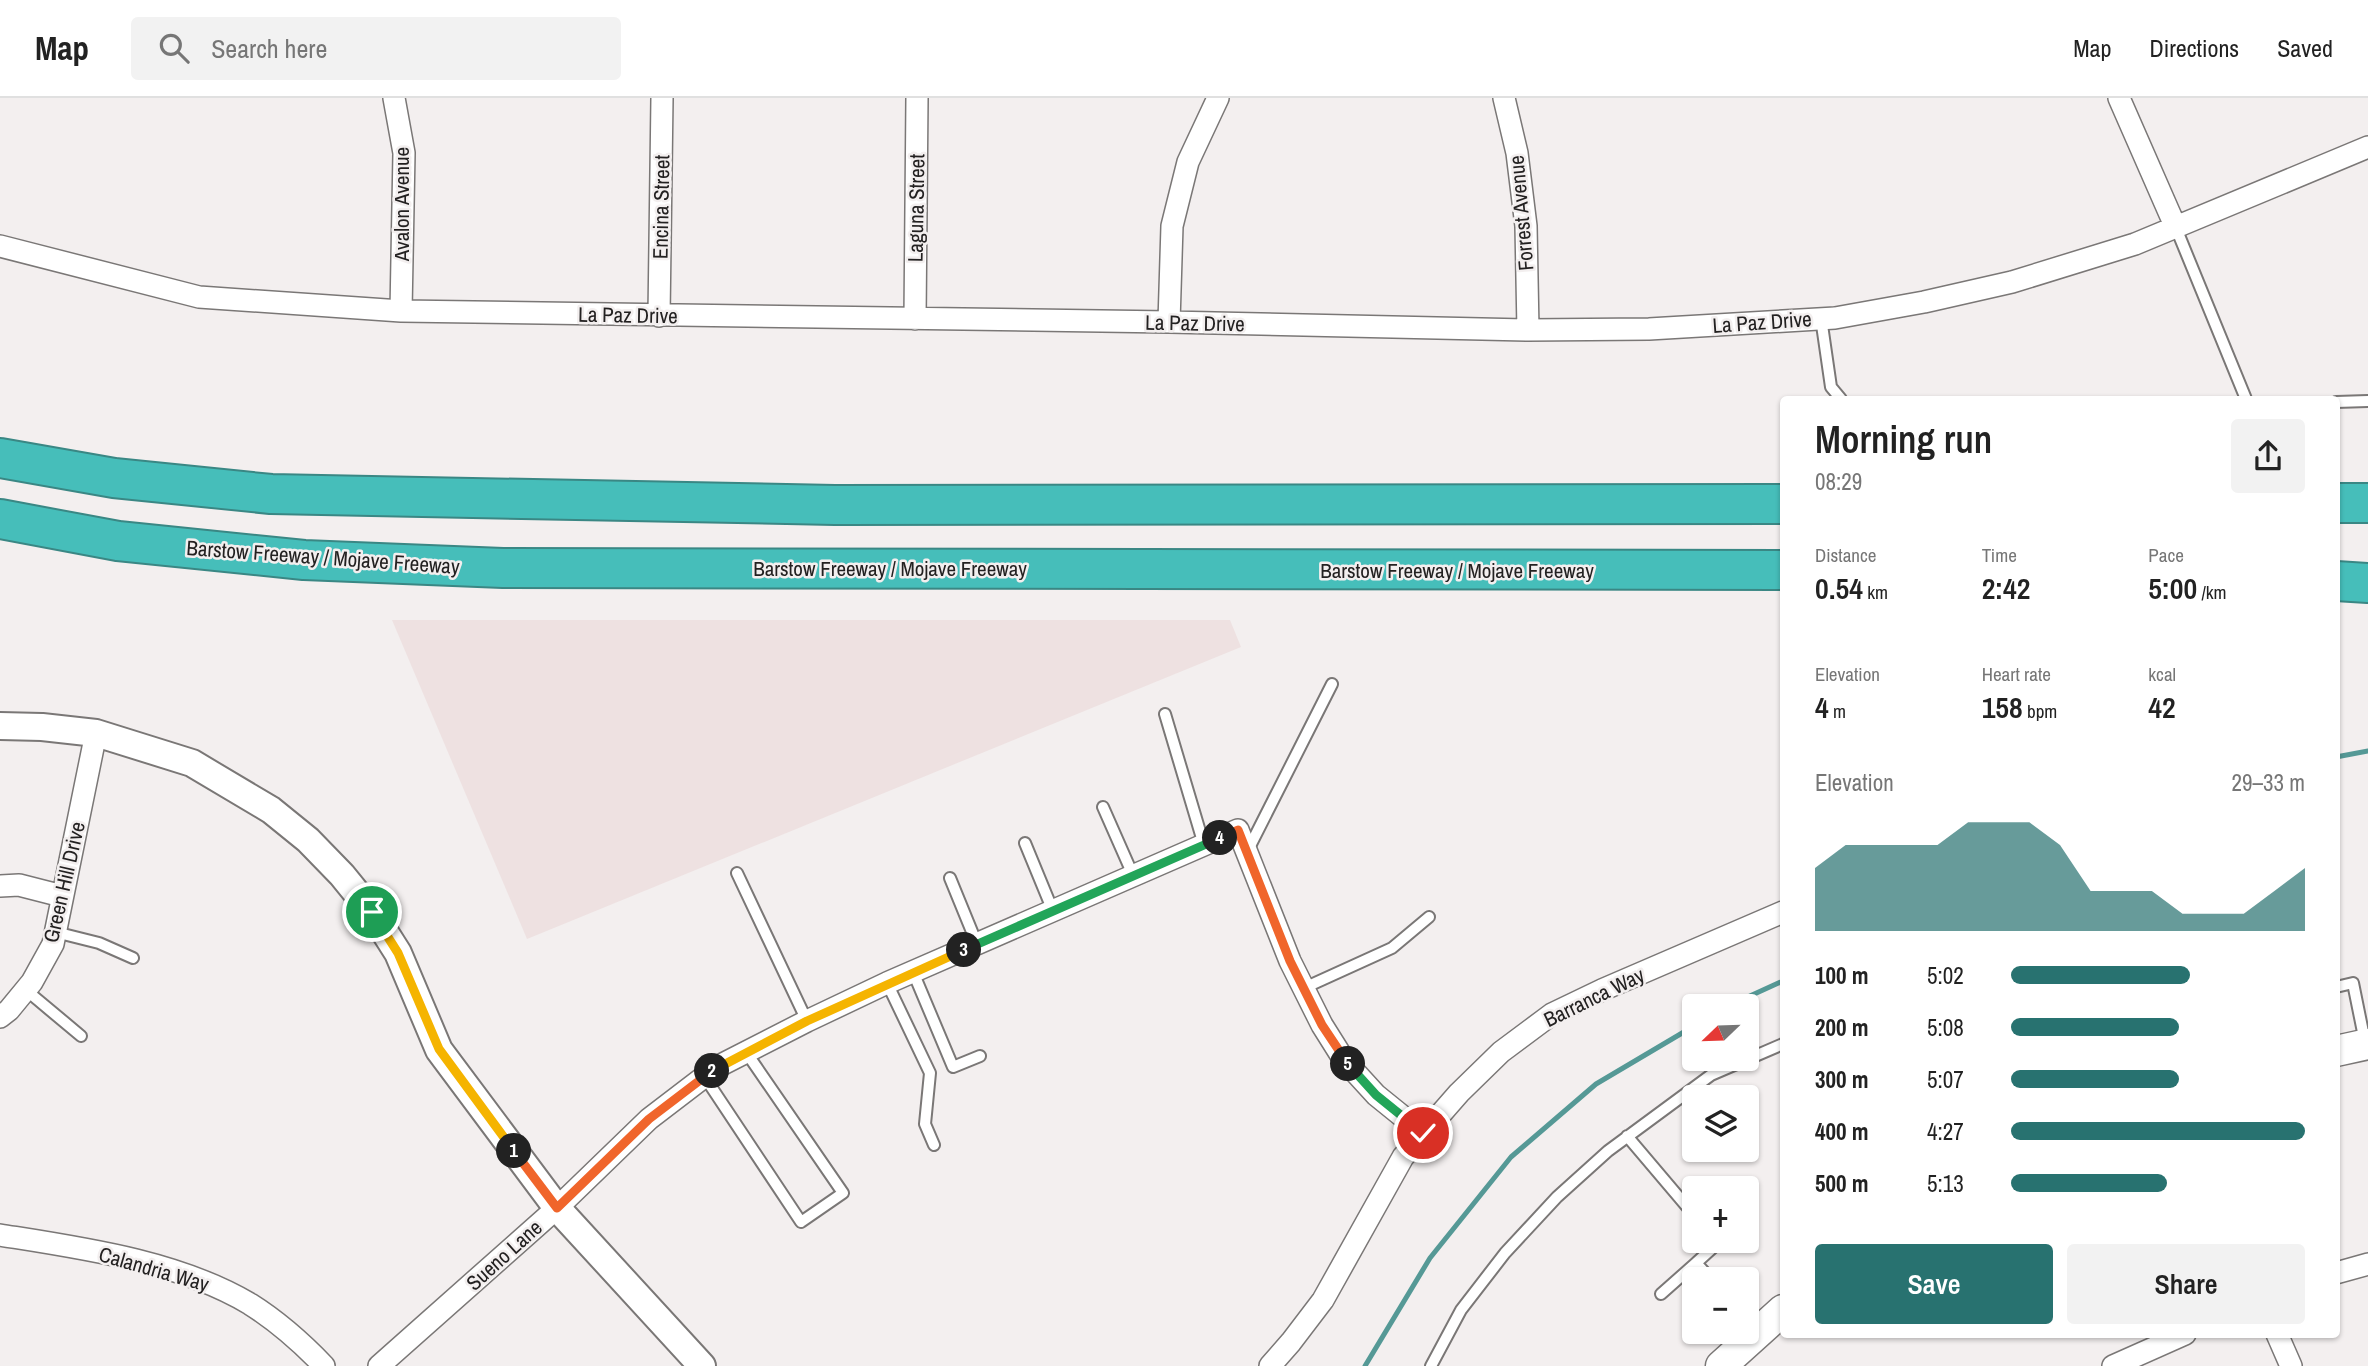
<!DOCTYPE html>
<meta charset="utf-8">
<style>
:root{--surface:#fff;--page:#f2f2f2;--text:#222;--muted:#767676;--line:#e0e0e0;--accent:#287270}
body{margin:0;font-family:"Archivo Narrow",sans-serif;background:var(--page);color:var(--text);height:100vh;display:flex;flex-direction:column;font-size:26px;white-space:nowrap}
*{box-sizing:border-box;margin:0}
p{font-size:23px;color:var(--muted)}
.icon{flex:none;width:38px;height:38px;fill:none;stroke:currentColor;stroke-width:2;stroke-linecap:round;stroke-linejoin:round}
.map{position:relative;flex:1;overflow:hidden}
.details{position:absolute;left:1780px;top:298px;width:560px;height:942px;display:flex;flex-direction:column;background:var(--surface);border-radius:7px;box-shadow:0 2px 5px #0004}
.details>*{flex:none}
.needle{width:46px;rotate:247deg}
.fabs{position:absolute;left:1682px;top:896px;display:grid;gap:14px}
.fabs a{display:grid;place-items:center;width:77px;height:77px;border-radius:7px;background:var(--surface);box-shadow:0 2px 5px #0004;font-size:35px}
.pin{position:absolute;display:grid;place-items:center;width:60px;height:60px;color:#fff;margin:-30px;border:4px solid #fff;border-radius:50%;box-shadow:0 2px 7px #0007}
.km{position:absolute;width:35px;height:35px;margin:-18px;border-radius:50%;background:#222;color:#fff;font-size:19px;line-height:35px;text-align:center}
.round{display:grid;place-items:center;flex:none;width:74px;height:74px;border-radius:7px;background:var(--page)}
.headline{display:flex;align-items:center;justify-content:space-between;height:119px;padding:0 35px}
h1{font-size:38px;font-weight:600;line-height:52px}
.figures{display:grid;grid-template-columns:repeat(3,1fr);gap:10px;height:119px;padding:7px 35px}
.figures div{display:grid;align-content:center}
.figures b{font-size:30px;font-weight:600}
.figures small{font-size:19px;font-weight:400}
.figures p{font-size:19px}
.chart{height:196px;padding:14px 35px}
.chart p{display:flex;justify-content:space-between}
.chart svg{width:100%;height:126px;margin-top:7px;fill:var(--accent);opacity:.7}
.primary-button{display:flex;gap:14px;margin-top:auto;padding:14px 35px}
.primary-button a{flex:1;height:80px;border-radius:7px;background:var(--accent);color:#fff;font-size:28px;font-weight:600;line-height:80px;text-align:center}
.primary-button a+a{background:var(--page);color:var(--text)}
ul{padding:0 35px;list-style:none;font-size:23px}
li{display:grid;grid-template-columns:112px 84px 1fr;align-items:center;height:52px}
li i{height:18px;border-radius:9px;background:var(--accent)}
header{display:flex;align-items:center;gap:42px;box-sizing:border-box;height:98px;padding:0 35px;background:var(--surface);border-bottom:2px solid var(--line)}
header strong{font-size:33px}
nav{display:flex;gap:38px;margin-inline-start:auto;font-size:24px}
.search{width:490px;height:63px;background:var(--page);display:flex;align-items:center;gap:18px;box-sizing:border-box;padding:0 24px;border-radius:7px;color:var(--muted);font-size:26px}
.map>svg:first-child{display:block}
</style>
<header>
<strong>Map</strong>
<div class="search"><svg class="icon" aria-label="search" viewBox="0 0 24 24"><circle cx="10" cy="10" r="6"/><path d="M15 15l6 6"/></svg>Search here</div>
<nav><a>Map</a><a>Directions</a><a>Saved</a></nav>
</header>
<div class="map">
<svg width="2368" height="1268" viewBox="0 0 2368 1268">
<rect width="100%" height="100%" fill="#f3efef"/>
<path fill="#eee1e1" d="M392 522H1230L1241 549 527 841Z"/>
<g fill="none" stroke-linecap="round" stroke-linejoin="round">
<path stroke="#559996" stroke-width="5" d="M2336 659 2368 653
M1728 908 1783 883
M1365 1268 1430 1160 1511 1059 1596 986 1694 928"/>
<g stroke="#7a7776" stroke-width="14">
<path id="service" d="M2176 130 2246 301
M1821 220 1831 289 1841 301
M2336 304 2368 303
M1165 616 1204 747
M1103 709 1133 777
M1025 745 1053 813
M1248 752 1332 586
M737 775 807 923
M950 780 977 846
M55 834 99 845 133 860
M913 874 953 969 980 958
M887 885 930 975 925 1026 934 1047
M2336 889 2353 885 2365 944
M1304 890 1392 850 1429 819
M26 892 81 938
M704 978 801 1124 843 1095 746 954
M1627 1038 1694 1117
M1711 1181 1696 1165 1718 1145 1716 1143
M1661 1196 1696 1165
M1431 1268 1461 1212 1505 1155 1557 1099 1608 1053 1711 977 1783 946"/>
</g>
<g stroke="#7a7776" stroke-width="24">
<path id="minor" d="M394 0 404 55 401 213
M1504 0 1517 55 1526 128 1528 232
M2119 0 2176 130
M0 148 199 199 401 213 1169 224 1528 232 1649 231 1835 220 1924 204 2012 184 2135 146 2368 49
M659 218 662 0
M915 221 917 0
M1169 224 1172 128 1188 64 1218 0
M0 788 19 787 62 798
M0 919 9 912 32 884 53 846 96 635
M0 1137C82 1150 178 1163 250 1206 277 1223 302 1245 324 1268
M2336 1175 2368 1166
M2277 1236 2291 1268
M379 1268 557 1110 649 1021 717 969 807 923 887 885 1238 732 1290 863 1322 927 1344 962 1376 997 1423 1035
M1270 1268 1291 1244 1323 1202 1403 1059 1459 995 1501 954 1552 916 1602 892 1783 814
M2113 1268 2185 1236"/>
</g>
<g stroke="#7a7776" stroke-width="30">
<path id="tertiary" d="M0 628 42 629 96 635 192 665 271 712 308 742 342 777 372 814 398 855 439 952 557 1110 702 1268"/>
</g>
<g stroke="#7a7776" stroke-width="33">
<path id="secondary" d="M2336 953 2368 946
M1721 1268 1783 1212"/>
</g>
<g stroke="#3a8784" stroke-width="42">
<path id="motorway" d="M0 360 114 380 271 396 835 407 1783 406
M2336 405H2368
M0 421 118 443 304 462 503 470 1783 472
M2336 483 2368 485"/>
</g>
<use href="#service" stroke="#fff" stroke-width="10"/>
<use href="#minor" stroke="#fff" stroke-width="21"/>
<use href="#tertiary" stroke="#fff" stroke-width="26"/>
<use href="#secondary" stroke="#fff" stroke-width="30"/>
<use href="#motorway" stroke="#46beba" stroke-width="38"/>
</g>
<g fill="none" stroke-linecap="round" stroke-linejoin="round">
<g stroke="#fff" stroke-width="14">
<path id="split-1" d="M372 814 398 855 439 951 514 1053"/>
</g>
<g stroke="#fff" stroke-width="14">
<path id="split-2" d="M514 1053 557 1110 649 1021 712 973"/>
</g>
<g stroke="#fff" stroke-width="14">
<path id="split-3" d="M712 973 807 923 964 852"/>
</g>
<g stroke="#fff" stroke-width="14">
<path id="split-4" d="M964 852 1220 740"/>
</g>
<g stroke="#fff" stroke-width="14">
<path id="split-5" d="M1220 740 1238 732 1290 863 1322 927 1348 966"/>
</g>
<g stroke="#fff" stroke-width="14">
<path id="split-6" d="M1348 966 1376 997 1423 1035"/>
</g>
<use href="#split-1" stroke="#f5b400" stroke-width="9"/>
<use href="#split-2" stroke="#f0652b" stroke-width="9"/>
<use href="#split-3" stroke="#f5b400" stroke-width="9"/>
<use href="#split-4" stroke="#22a559" stroke-width="9"/>
<use href="#split-5" stroke="#f0652b" stroke-width="9"/>
<use href="#split-6" stroke="#22a559" stroke-width="9"/>
</g>
<g text-anchor="middle" dominant-baseline="central" stroke-width="5" stroke-linejoin="round" paint-order="stroke">
<g font-size="21" fill="#232121" stroke="#f3efef">
<text transform="translate(401 106) rotate(-90)">Avalon Avenue</text>
<text transform="translate(661 109) rotate(-89)">Encina Street</text>
<text transform="translate(916 110) rotate(-89)">Laguna Street</text>
<text transform="translate(1521 115) rotate(-95)">Forrest Avenue</text>
<text transform="translate(628 217) rotate(1)">La Paz Drive</text>
<text transform="translate(1762 224) rotate(-4)">La Paz Drive</text>
<text transform="translate(1195 225) rotate(1)">La Paz Drive</text>
<text transform="translate(323 459) rotate(4)">Barstow Freeway / Mojave Freeway</text>
<text x="890" y="470">Barstow Freeway / Mojave Freeway</text>
<text x="1457" y="472">Barstow Freeway / Mojave Freeway</text>
<text transform="translate(64 784) rotate(-77)">Green Hill Drive</text>
<text transform="translate(1594 899) rotate(-26)">Barranca Way</text>
<text transform="translate(504 1157) rotate(-42)">Sueno Lane</text>
<text transform="translate(154 1171) rotate(16)">Calandria Way</text>
</g>
</g>
</svg>
<div class="fabs">
<a><svg class="needle" viewBox="-14 -14 28 28"><path d="M0-13l5 13h-10z" fill="#e53935"/><path d="M0 13l5-13h-10z" fill="#767676"/></svg></a>
<a><svg class="icon" aria-label="layers" viewBox="0 0 24 24"><path d="M12 4l9 5-9 5-9-5zM3 14l9 5 9-5"/></svg></a>
<a>+</a>
<a>−</a>
</div>
<div class="pin" style="left:372px;top:814px;background:#1e9e55"><svg class="icon" aria-label="arrive" viewBox="0 0 24 24"><path d="M6 21V4h12l-3 4 3 4H6"/></svg></div>
<div class="pin" style="left:1423px;top:1035px;background:#d93025"><svg class="icon" aria-label="check" viewBox="0 0 24 24"><path d="M5 12l5 5 9-10"/></svg></div>
<b class="km" style="left:514px;top:1053px">1</b>
<b class="km" style="left:712px;top:973px">2</b>
<b class="km" style="left:964px;top:852px">3</b>
<b class="km" style="left:1220px;top:740px">4</b>
<b class="km" style="left:1348px;top:966px">5</b>
<section class="details">
<div class="headline"><div><h1>Morning run</h1><p>08:29</p></div><a class="round"><svg class="icon" aria-label="share" viewBox="0 0 24 24"><path d="M12 15V3M7 8l5-5 5 5M5 13v7h14v-7"/></svg></a></div>
<div class="figures">
<div><p>Distance</p><b>0.54<small> km</small></b></div>
<div><p>Time</p><b>2:42</b></div>
<div><p>Pace</p><b>5:00<small> /km</small></b></div>
</div>
<div class="figures">
<div><p>Elevation</p><b>4<small> m</small></b></div>
<div><p>Heart rate</p><b>158<small> bpm</small></b></div>
<div><p>kcal</p><b>42</b></div>
</div>
<div class="chart"><p><span>Elevation</span>29–33 m</p>
<svg viewBox="0 0 160 44" preserveAspectRatio="none"><path d="M0 44V22L10 14L20 14L30 14L40 14L50 6L60 6L70 6L80 14L90 30L100 30L110 30L120 38L130 38L140 38L150 30L160 22V44z"/></svg>
</div>
<ul>
<li><b>100 m</b>5:02<i style="width:61%"></i></li>
<li><b>200 m</b>5:08<i style="width:57%"></i></li>
<li><b>300 m</b>5:07<i style="width:57%"></i></li>
<li><b>400 m</b>4:27<i style="width:100%"></i></li>
<li><b>500 m</b>5:13<i style="width:53%"></i></li>
</ul>
<div class="primary-button"><a>Save</a><a>Share</a></div>
</section>
</div>
